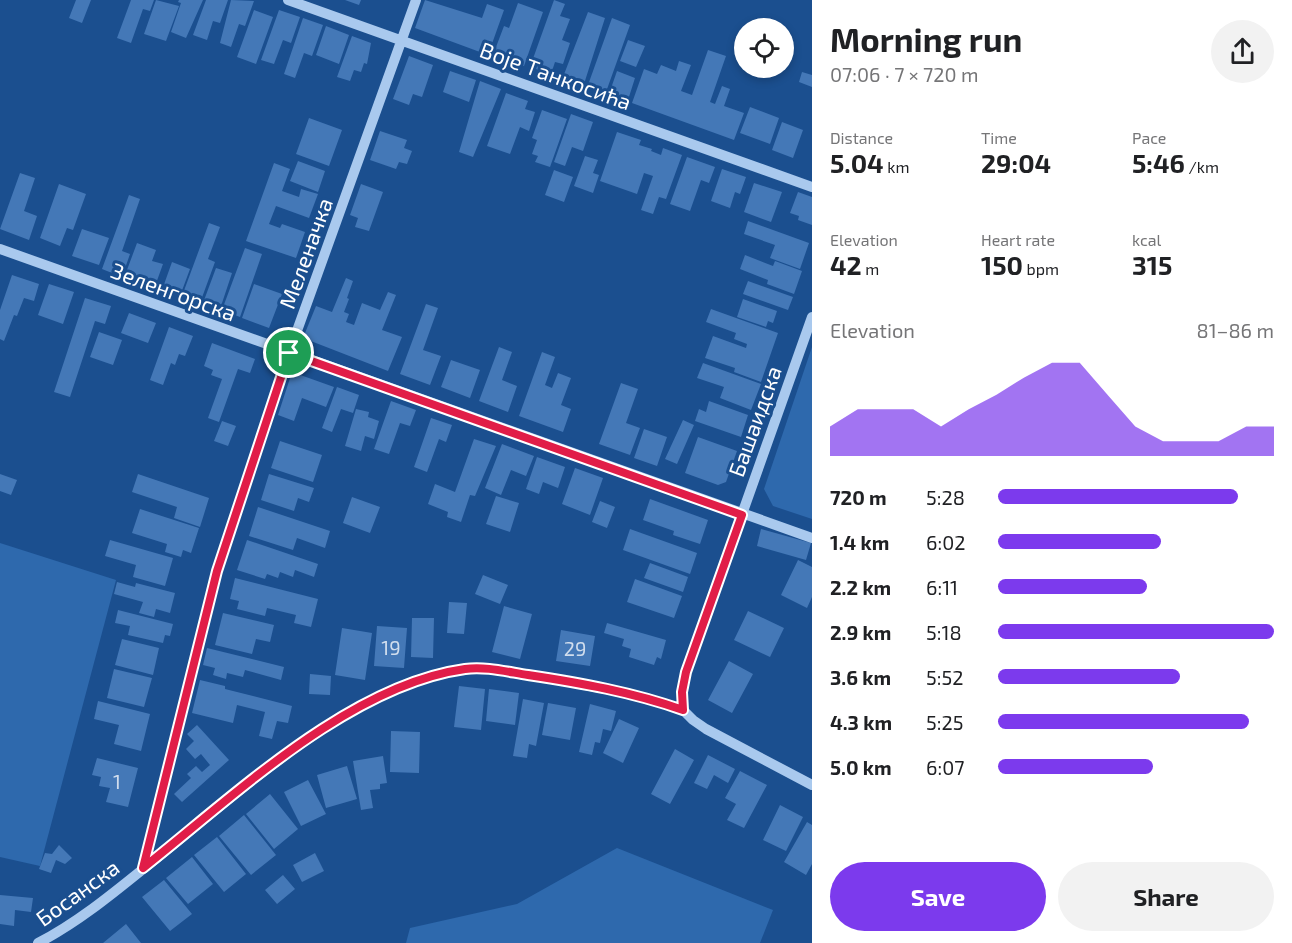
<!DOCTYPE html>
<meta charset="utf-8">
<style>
:root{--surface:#fff;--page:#f2f2f2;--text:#202124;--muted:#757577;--accent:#7c3aed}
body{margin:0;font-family:"Exo 2",sans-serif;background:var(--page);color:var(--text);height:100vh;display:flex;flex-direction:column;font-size:22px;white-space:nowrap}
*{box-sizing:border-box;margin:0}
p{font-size:20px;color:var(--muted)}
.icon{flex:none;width:33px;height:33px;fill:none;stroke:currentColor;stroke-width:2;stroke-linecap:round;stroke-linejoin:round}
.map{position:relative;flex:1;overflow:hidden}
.sheet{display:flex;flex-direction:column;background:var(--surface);width:480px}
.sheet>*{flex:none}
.controls{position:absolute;left:734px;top:18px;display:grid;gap:12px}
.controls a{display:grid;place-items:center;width:60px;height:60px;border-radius:50%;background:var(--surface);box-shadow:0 3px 9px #0003;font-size:30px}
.pin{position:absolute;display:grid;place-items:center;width:51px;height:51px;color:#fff;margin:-26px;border:3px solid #fff;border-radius:50%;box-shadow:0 2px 6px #0007}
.round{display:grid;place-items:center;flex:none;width:63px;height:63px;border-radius:32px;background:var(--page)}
.overview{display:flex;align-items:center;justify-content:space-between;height:102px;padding:0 18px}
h1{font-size:33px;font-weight:700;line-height:45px}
.stats{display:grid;grid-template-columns:repeat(3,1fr);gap:9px;height:102px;padding:6px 18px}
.stats div{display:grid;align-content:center}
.stats b{font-size:26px;font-weight:700}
.stats small{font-size:16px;font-weight:400}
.stats p{font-size:16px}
.chart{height:168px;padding:12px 18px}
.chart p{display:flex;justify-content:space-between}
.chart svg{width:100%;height:108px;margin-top:6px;fill:var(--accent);opacity:.7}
.primary-button{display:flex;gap:12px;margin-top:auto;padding:12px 18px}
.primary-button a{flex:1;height:69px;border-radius:36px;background:var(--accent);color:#fff;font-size:24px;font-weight:700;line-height:69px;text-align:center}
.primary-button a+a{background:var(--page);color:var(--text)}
ul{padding:0 18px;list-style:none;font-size:20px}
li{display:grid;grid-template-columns:96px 72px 1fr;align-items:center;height:45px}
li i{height:15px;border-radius:8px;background:var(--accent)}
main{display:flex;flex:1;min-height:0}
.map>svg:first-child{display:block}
</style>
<main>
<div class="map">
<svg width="812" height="943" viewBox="0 0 812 943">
<rect width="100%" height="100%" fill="#1b4f8f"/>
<path fill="#2e69ad" d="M812 347V519L773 506 764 489Z
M0 543 116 580 40 866 0 857Z
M617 848 773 910 760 943H406L410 928 517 904Z"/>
<path fill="#4478b7" d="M76 0H91L82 23 69 18Z
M131 0H154L150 11 143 9 131 43 117 38Z
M156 0 179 6 166 41 144 34Z
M179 0H203L186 38 171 32 181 3 178 2Z
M206 0H228L220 23 213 21 207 40 193 35Z
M231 0 254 1 245 26 239 24 231 47 220 43Z
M345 0H361L359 5Z
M425 0 482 18 487 4 504 10 488 55 415 28Z
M554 0 565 4 560 16 570 19 562 40 570 43 563 64 555 62 551 74 530 67Z
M518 3 543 12 524 66 493 55 504 26 509 28Z
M254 10 273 17 256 64 237 57Z
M279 10 300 17 291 43 283 40 274 64 261 60Z
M588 12 605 18 584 84 563 77Z
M303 18 323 25 312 56 304 53 295 78 284 74Z
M612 18 630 25 606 92 588 85Z
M326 26 349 35 339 64 316 55Z
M352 36 371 43 367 64 364 63 361 72 354 70 350 81 337 77Z
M628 40 645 46 636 67 620 61Z
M708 50 726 56 710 102 715 104 722 86 730 89 724 106 744 113 734 140 632 103 644 69 657 74 661 65 676 71 679 61 691 65 681 91 692 95Z
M409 56 433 65 422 97 413 94 409 105 393 99Z
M450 71 476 80 469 102 443 92Z
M617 71 635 78 628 100 609 94Z
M802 72 812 75V87L799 82Z
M480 81 501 89 473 157 459 152Z
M506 93 528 101 525 109 535 112 529 131 520 127 510 154 487 146Z
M750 107 779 118 770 144 740 133Z
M542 110 567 119 550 167 535 162 538 156 532 154 537 140 532 138Z
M571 114 593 122 583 151 572 147 565 166 554 162Z
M309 118 342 130 329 166 296 154Z
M782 122 803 130 793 158 772 150Z
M380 131 407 140 404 148 412 151 407 164 399 162 396 169 370 160Z
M617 132 641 140 639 145 652 149 651 151 661 155 663 148 682 155 666 199 659 197 653 214 641 210 653 176 644 173 637 194 600 181Z
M585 156 598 160 593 173 599 175 593 193 574 186Z
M687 157 715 167 709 183 701 180 690 211 670 204Z
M298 161 325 171 318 192 290 181Z
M274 163 290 169 282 191 299 197 301 189 318 194 309 218 276 206 269 224 280 228 282 224 305 232 296 258 246 241Z
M722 169 746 177 740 194 735 192 730 208 711 201Z
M554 170 573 177 564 202 545 195Z
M20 173 35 178 24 211 37 216 29 240 0 229Z
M754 183 782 192 771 222 744 212Z
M59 184 86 194 73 230 67 228 60 246 40 238Z
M361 184 383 192 369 231 355 227 358 218 350 215Z
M798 192 812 197V225L798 220 799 216 790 213Z
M129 195 140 199 122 251 130 254 122 277 102 269Z
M748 221 809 243 800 269 770 258 775 245 744 234Z
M209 223 220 227 208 259 215 262 200 303 182 296Z
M82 229 109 238 99 265 72 256Z
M137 243 156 250 152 261 163 264 154 289 124 278Z
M245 248 262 254 240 317 222 310Z
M745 255 773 266 775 261 802 271 794 294 767 284 768 280 740 269Z
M172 262 190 269 180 296 162 290Z
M216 268 232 273 220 309 203 303Z
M12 275 39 284 34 301 24 298 17 316 14 315 4 341 0 339V310Z
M346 278 353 281 347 298 349 299 344 312 349 314 346 322 354 325 362 303 380 310 388 292 396 295 382 330 402 337 388 371 303 338 316 306 332 312Z
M748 281 793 297 788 310 743 294Z
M49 284 74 292 63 324 38 315Z
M254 284 282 294 269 328 242 318Z
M85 298 111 306 105 324 95 321 70 397 54 392Z
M743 299 777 311 773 323 768 321 766 327 737 317Z
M426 304 438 308 423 350 441 356 430 385 400 374Z
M711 309 778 333 761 382 734 372 735 368 705 358 713 336 746 348 747 344 734 339 736 333 706 322Z
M129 313 156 323 148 343 121 333Z
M169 327 193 336 185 356 179 354 175 365 171 363 163 385 150 380Z
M99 332 122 340 113 365 90 357Z
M212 343 255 359 250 373 238 369 219 422 208 418 222 379 211 375 213 370 204 366Z
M499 347 512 352 502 380 517 386 508 412 479 401Z
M542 352 555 357 545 385 552 388 558 373 571 378 561 405 571 409 563 432 519 416Z
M451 360 480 370 470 398 441 387Z
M703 363 761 384 751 410 720 398 724 387 697 378Z
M292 372 334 387 326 407 302 398 294 421 278 415Z
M621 383 638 389 626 423 640 428 630 455 599 444Z
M337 387 359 395 353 413 341 409 332 432 322 428Z
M391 401 416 410 410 426 400 423 389 454 374 449Z
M709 401 748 415 741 437 695 421 699 409 706 412Z
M356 409 369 412 368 417 379 421 374 439 365 436 361 451 345 446Z
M431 418 452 425 446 442 439 439 427 472 414 467Z
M683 420 694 425 677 464 665 459Z
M222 421 236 426 228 446 214 441Z
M644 429 667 437 657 466 634 458Z
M698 437 737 451 726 482 718 485 685 473Z
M474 439 496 446 475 496 470 495 461 522 447 517 448 512 428 504 435 484 455 492Z
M280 441 322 455 313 482 271 468Z
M502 444 534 456 526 476 511 470 501 495 485 488Z
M537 457 565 467 558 488 543 482 539 494 526 489Z
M575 468 603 478 590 515 562 504Z
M0 474 17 480 11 495 0 491Z
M138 474 209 498 200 527 174 518 177 507 132 492Z
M269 474 314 488 309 502 298 498 294 511 261 500Z
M496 496 519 503 510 532 486 524Z
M352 497 380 507 370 533 343 523Z
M650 499 708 520 700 544 673 535 674 531 643 520Z
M600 501 615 507 607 528 592 522Z
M258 507 330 531 325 548 297 538 293 550 249 536Z
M140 509 199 528 191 553 183 550 181 557 165 552 167 544 132 533Z
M630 529 697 553 690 574 623 550Z
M761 529 811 543 806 560 757 546Z
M110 540 173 558 165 586 133 577 136 565 105 556Z
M247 540 318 564 314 577 295 570 293 577 280 572 278 578 267 574 265 579 237 570Z
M798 560 812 567V597L807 608 781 595Z
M650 563 688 577 683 592 644 578Z
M483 575 508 585 500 604 475 594Z
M235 578 318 599 311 627 294 623 296 615 267 608 265 616 237 609 239 601 230 599Z
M635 579 682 596 674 618 627 602Z
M117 582 135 587 136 583 175 593 170 613 156 609 154 617 139 613 143 602 114 594Z
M449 602 467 603 464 634 447 633Z
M504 606 532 614 520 659 492 652Z
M118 610 173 624 170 636 165 635 163 643 128 635 130 626 115 623Z
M748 611 784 628 770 657 734 640Z
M223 613 274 625 270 642 256 639 252 654 215 645Z
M412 618H434L433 658 411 657Z
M607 623 666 640 661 659 657 657 654 665 629 657 631 649 622 646 624 639 604 633Z
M377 626 407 628 404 668 374 666Z
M342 628 372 633 365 680 335 675Z
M561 630 595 636 590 666 556 661Z
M122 639 159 648 153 675 115 665Z
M207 648 284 667 281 680 245 670 243 677 227 673 226 679 213 675 215 668 203 665Z
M729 661 753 674 732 713 708 700Z
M114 669 152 678 144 707 107 698Z
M310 674 331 676 330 695 309 694Z
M200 680 225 686V689L292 706 288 723 277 721 272 739 259 736 265 712 237 705 233 723 192 713Z
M459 686 485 689 481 730 454 727Z
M489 689 519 693 515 725 486 721Z
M523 699 544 703 536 746 529 744 527 758 513 756Z
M98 701 150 714 141 751 114 744 119 725 94 719Z
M548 703 576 708 570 740 542 735Z
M590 704 616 711 611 731 603 729 600 743 595 742 592 755 579 752Z
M619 719 639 728 623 763 603 753Z
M197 725 229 760 182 802 174 794 191 778 187 774 196 766 202 772 210 765 201 754 195 759 186 749 194 741 187 734Z
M391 731 420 732 419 773 390 772Z
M675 749 694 760 670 804 651 794Z
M708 755 735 769 728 783 714 775 707 789 694 783Z
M383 756 387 783 380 784V789L370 790 373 808 361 810 353 761Z
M97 758 138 768 128 807 106 802 110 788 99 786 101 777 92 775Z
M347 766 357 799 326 808 317 775Z
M740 771 767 785 744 828 727 820 736 804 725 798Z
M308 780 326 814 301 826 284 792Z
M270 794 298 829 274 849 246 814Z
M780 805 803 817 786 851 763 840Z
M244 815 276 855 251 875 219 836Z
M807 822 812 825V864L806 875 784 862Z
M217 837 246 874 224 892 194 855Z
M59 845 72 858 65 864 56 860 51 873 39 869 45 853 52 854Z
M315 853 324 871 302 882 293 865Z
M192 857 213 884 188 904 166 878Z
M283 875 295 889 277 904 265 890Z
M164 880 192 914 170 931 142 897Z
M0 895 33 898 31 912 15 910 14 926 0 924Z
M126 924 141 943H103Z"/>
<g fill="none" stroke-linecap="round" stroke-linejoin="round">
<path stroke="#a9c9ee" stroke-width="10" d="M288 0 812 187
M0 249 812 538
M683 710 682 692 686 672 812 317
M683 710 693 720 706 729 812 785
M143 868 217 571 289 353 416 0
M38 943C83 920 124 884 163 853 245 787 358 682 465 669 486 666 508 672 528 675 581 684 632 692 683 710"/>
</g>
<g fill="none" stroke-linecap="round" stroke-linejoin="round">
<g stroke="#fff" stroke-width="12">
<path id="route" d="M289 353 742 515 686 672 682 692 683 710C632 692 581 683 528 675 508 672 485 666 465 669 349 685 233 797 143 868L217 571Z"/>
</g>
<use href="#route" stroke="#e11d48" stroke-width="8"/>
</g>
<g text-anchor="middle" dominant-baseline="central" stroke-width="6" stroke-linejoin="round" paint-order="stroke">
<g font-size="20" fill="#d0dded">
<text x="391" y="647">19</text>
<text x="575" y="648">29</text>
<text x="117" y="781">1</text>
</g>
<g font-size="22" fill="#fff" stroke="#1b4f8f">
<text transform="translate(556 75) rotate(20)">Воје Танкосића</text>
<text transform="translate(305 253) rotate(-70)">Меленачка</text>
<text transform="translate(174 291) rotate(20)">Зеленгорска</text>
<text transform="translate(754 421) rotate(-70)">Башаидска</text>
<text transform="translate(77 892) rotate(-36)">Босанска</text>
</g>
</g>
</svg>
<div class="controls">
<a><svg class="icon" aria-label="locate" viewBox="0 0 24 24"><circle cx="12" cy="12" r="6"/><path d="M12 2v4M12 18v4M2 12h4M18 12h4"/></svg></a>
</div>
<div class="pin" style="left:289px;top:353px;background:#1e9e55"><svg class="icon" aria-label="arrive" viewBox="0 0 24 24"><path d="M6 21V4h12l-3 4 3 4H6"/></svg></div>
</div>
<section class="sheet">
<div class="overview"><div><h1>Morning run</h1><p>07:06 · 7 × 720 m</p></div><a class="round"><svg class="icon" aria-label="share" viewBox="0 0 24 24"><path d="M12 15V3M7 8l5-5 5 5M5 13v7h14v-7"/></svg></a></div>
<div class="stats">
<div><p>Distance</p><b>5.04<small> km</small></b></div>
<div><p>Time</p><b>29:04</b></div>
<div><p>Pace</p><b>5:46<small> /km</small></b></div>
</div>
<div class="stats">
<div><p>Elevation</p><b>42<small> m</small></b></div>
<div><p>Heart rate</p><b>150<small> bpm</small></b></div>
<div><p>kcal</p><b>315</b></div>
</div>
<div class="chart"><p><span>Elevation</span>81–86 m</p>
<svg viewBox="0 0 160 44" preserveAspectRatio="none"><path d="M0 44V32L10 25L20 25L30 25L40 32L50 25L60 19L70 12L80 6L90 6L100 19L110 32L120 38L130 38L140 38L150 32L160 32V44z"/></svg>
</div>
<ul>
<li><b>720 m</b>5:28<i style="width:87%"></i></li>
<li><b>1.4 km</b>6:02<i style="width:59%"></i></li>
<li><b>2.2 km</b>6:11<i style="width:54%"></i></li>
<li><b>2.9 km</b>5:18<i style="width:100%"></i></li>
<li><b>3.6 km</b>5:52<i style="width:66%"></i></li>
<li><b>4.3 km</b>5:25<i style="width:91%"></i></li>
<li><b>5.0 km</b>6:07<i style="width:56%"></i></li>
</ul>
<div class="primary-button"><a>Save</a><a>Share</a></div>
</section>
</main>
